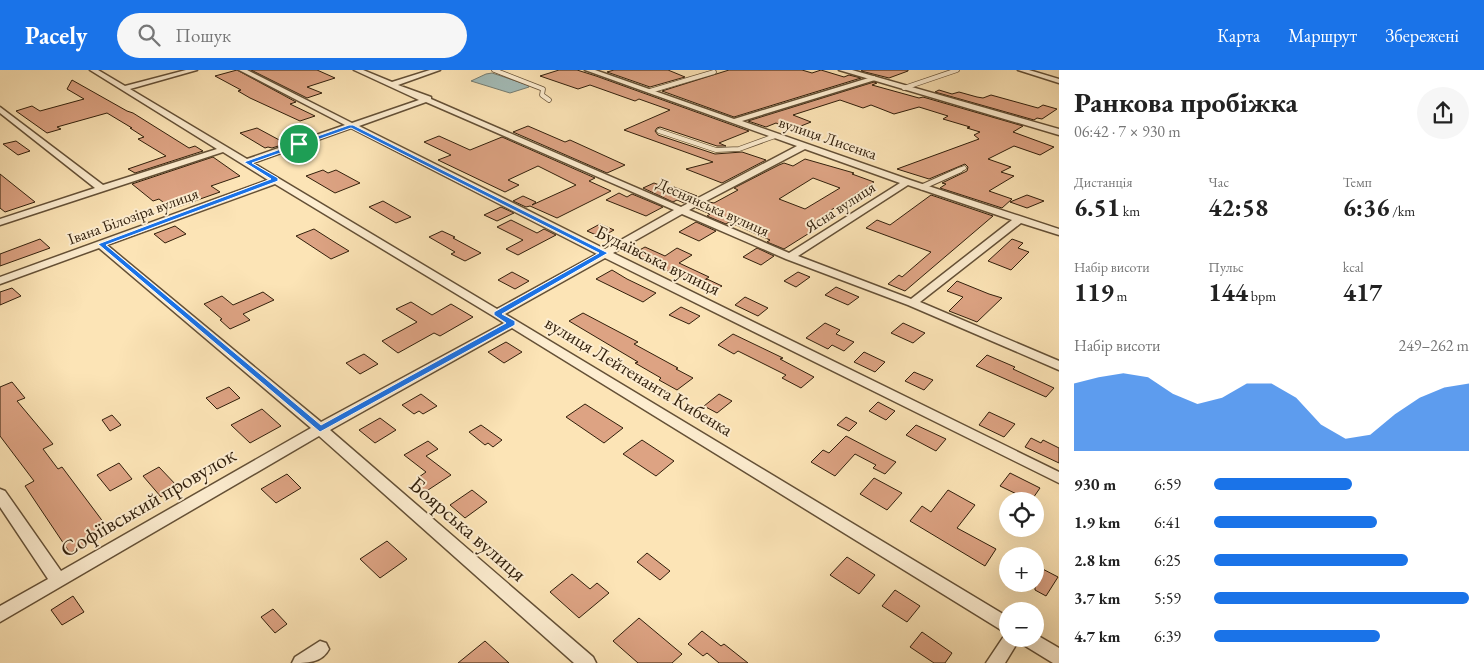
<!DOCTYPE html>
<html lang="uk">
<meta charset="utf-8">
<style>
:root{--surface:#fff;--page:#f6f6f6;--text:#222;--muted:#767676;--accent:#1a73e8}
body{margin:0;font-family:"EB Garamond",serif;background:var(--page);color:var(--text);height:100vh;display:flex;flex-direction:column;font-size:19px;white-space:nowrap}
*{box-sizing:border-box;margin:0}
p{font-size:16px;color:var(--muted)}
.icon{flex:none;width:28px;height:28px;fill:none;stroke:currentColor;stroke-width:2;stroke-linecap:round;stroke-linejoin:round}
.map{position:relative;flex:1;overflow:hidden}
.side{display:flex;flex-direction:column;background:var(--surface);width:425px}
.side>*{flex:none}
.buttons{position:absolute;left:999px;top:422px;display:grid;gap:10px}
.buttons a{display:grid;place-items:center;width:45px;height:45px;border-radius:50%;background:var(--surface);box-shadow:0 5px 20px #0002;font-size:25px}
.pin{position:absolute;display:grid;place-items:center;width:42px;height:42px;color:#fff;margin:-21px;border:2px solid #fff;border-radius:50%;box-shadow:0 1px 5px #0007}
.round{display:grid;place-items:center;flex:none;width:52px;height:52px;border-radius:26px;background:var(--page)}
.summary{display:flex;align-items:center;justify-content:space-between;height:85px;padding:0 15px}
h1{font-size:28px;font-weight:700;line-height:38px}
.metrics{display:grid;grid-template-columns:repeat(3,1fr);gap:8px;height:85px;padding:5px 15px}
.metrics div{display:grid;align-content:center}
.metrics b{font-size:25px;font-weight:700}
.metrics small{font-size:14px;font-weight:400}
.metrics p{font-size:14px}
.chart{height:140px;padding:10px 15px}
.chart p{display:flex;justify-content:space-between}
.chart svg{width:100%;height:90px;margin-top:5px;fill:var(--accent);opacity:.7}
ul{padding:0 15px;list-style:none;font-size:16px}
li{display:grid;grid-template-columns:80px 60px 1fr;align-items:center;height:38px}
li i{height:12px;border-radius:6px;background:var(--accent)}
header{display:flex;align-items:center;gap:30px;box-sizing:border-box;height:70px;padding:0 25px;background:var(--accent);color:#fff}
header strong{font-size:24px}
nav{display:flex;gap:28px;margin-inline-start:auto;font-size:18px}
.search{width:350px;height:45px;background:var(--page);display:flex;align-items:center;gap:12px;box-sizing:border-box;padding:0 18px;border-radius:28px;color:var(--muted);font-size:19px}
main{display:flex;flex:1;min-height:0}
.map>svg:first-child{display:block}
</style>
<header>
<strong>Pacely</strong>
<div class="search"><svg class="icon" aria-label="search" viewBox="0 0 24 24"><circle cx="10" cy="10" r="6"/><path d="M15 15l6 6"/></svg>Пошук</div>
<nav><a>Карта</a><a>Маршрут</a><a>Збережені</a></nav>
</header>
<main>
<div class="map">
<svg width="1059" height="593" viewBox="0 0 1059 593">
<rect width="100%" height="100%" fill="#fce4b6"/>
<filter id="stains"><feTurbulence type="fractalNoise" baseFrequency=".004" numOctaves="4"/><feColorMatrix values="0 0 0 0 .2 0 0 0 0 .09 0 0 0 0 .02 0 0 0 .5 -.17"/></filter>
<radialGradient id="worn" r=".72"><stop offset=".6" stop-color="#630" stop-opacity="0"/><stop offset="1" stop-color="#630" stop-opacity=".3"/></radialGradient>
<path fill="#a3bcb8" stroke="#757d73" d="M492 3 528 15 529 17 510 23 471 11 486 4Z"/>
<path fill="#dda383" stroke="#311f0b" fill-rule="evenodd" d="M237 0 296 32 290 34 315 46 300 51 250 28 238 21 241 20 215 6Z
M251 0H317L335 8 307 17 322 23 307 28Z
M559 0H577L596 6 749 61 719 73 726 76H717L660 57 657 58 655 61 658 65 715 84 742 82 766 90 722 113 686 99 713 92 624 60 670 40 639 29 635 31 590 15 578 19 540 6Z
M614 0H668L685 7 650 17 607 2Z
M729 0H802L812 3 821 0 844 7 849 5 861 8 734 47 662 21Z
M863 0H908V1L889 8 861 1Z
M72 10 127 41 133 43 189 78 195 76 203 81 135 103 128 99 166 86 138 69 144 67 130 58H132L107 43 57 57 61 59 47 63 16 41 32 36 40 41 84 29 67 19Z
M874 12 877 13 872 15 919 28 923 27 1023 56 1013 62 1054 77 1040 85 1014 76 988 89 1011 97 1001 102 1014 106 989 121 1012 129 1002 138 940 118 946 114 942 113 967 101 968 97 965 94 929 109 897 99 979 69 974 65 980 62 967 58 970 57 943 49 948 46 919 37 894 44 871 35 863 38 840 30 793 45 811 52 791 60 776 53 766 57 748 51Z
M939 20 952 24 959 22 977 27 983 28 991 25 1038 38 1043 35 1057 39 1042 49 1037 48 1034 50 935 22Z
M528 56 565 72 570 70 625 95 607 103 513 62Z
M257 58 283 72 285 74 272 78 268 77 265 78 240 63Z
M439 66 470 80 502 67 595 108 589 111 611 121 557 148 530 136 526 137 513 131 523 126 536 132 532 135 576 115 538 96 508 110 519 115 505 122 438 90 451 85 424 72Z
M16 71 30 81 18 85 3 74Z
M213 87 240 106 211 116 220 122 172 139 159 129 153 131 132 114Z
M805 89 854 103 852 104 874 112 822 146 830 150 784 179 767 172 770 170 729 152 726 154 707 146 710 144 696 138 709 132 714 133 738 120 734 118 779 95 784 93 793 96ZM813 108 840 118 805 139 779 129Z
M323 100 328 103 336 100 360 113 335 123 306 106Z
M0 104 35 132 5 142 0 138Z
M654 113 670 119 674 117 697 126 684 133 677 130 673 132 643 118Z
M619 123 627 127 632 124 663 137 646 146 606 130Z
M931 125 993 146 905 221 888 214 899 205 902 207 931 182 866 158 877 150 890 155Z
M1027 125 1044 131 1027 138 1010 132Z
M383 131 411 147 396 153 369 137Z
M501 137 514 143 497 151 484 145Z
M511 150 537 163 544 159 556 165 518 185 506 179 523 170 497 157Z
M696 152 716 161 699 171 679 162Z
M600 154 614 160 601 167 587 161Z
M175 156 186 164 165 173 154 164Z
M314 159 336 173 349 181 331 189 296 166Z
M442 161 455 167 453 168 481 183 465 191 451 184 455 182 429 167Z
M40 169 50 178 0 196V184Z
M1012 169 1023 173 1018 178 1029 182 1011 200 988 191Z
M645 177 665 186 677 178 692 185 679 193 709 207 697 215 632 184Z
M757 178 774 186 761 195 743 187Z
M612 200 627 209 656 223 643 232 596 209Z
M512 202 529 211 515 219 498 210Z
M798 202 810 207 796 217 784 211Z
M707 209 722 216 711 223 697 216Z
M957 211 989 224 1002 228 977 252 967 248 949 241 963 227 947 221Z
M836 217 859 227 848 235 825 225Z
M12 218 21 226 0 235V222Z
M263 222 274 230 243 244 250 250 230 259 220 250 222 249 204 234 222 226 233 235Z
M745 227 768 238 758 246 735 235Z
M411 232 432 245 451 234 473 247 440 266 434 263 398 283 382 271 417 252 396 239Z
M681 237 700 246 689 254 669 245Z
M583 243 638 272 634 274 678 298 676 299 693 308 677 320 659 310 661 308 635 293 638 292 569 251Z
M825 253 840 260 836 264 854 272 844 281 832 275 828 279 806 268Z
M903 253 925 263 913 273 891 263Z
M733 264 783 288 780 289 814 307 801 318 782 308 786 305 738 281 734 284 718 275Z
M506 272 522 282 504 293 488 282Z
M864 282 885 292 875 302 854 292Z
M364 284 378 294 360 304 346 293Z
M987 285 1015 297 1013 299 1054 318 1046 327 976 296Z
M914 302 933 310 924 320 905 311Z
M12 312 25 328 17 331 53 374 43 379 58 399 62 397 110 461 70 483 25 416 34 411 0 366V317Z
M229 317 240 328 217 339 206 328Z
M421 324 437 336 423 344 419 341 414 344 402 335Z
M719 324 732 331 717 343 704 336Z
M878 332 895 341 886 350 869 341Z
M585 334 623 358 604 373 566 347Z
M262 339 281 356 250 373 231 355Z
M989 342 1015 354 1004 367 979 355Z
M112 345 121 355 110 361 102 350Z
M846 347 857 353 849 361 837 355Z
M380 348 396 360 375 373 359 360Z
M481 355 502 370 493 377 488 373 485 375 469 362Z
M916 355 946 369 936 381 906 365Z
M846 366 884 386 896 392 885 404 873 398 876 395 855 384 835 406 811 392 823 380 829 383Z
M1031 368 1041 373 1043 370 1059 378V393L1025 377Z
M642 370 674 391 656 406 623 384Z
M428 371 438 379 426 386 451 405 425 422 415 413 421 410 419 407 426 402 404 385Z
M119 393 132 409 110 421 97 405Z
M159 397 178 417 161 427 143 406Z
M1010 403 1040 418 1031 431 1000 416Z
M287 404 301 418 276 433 261 419Z
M874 408 902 423 887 440 860 424Z
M472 420 487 432 465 448 450 435Z
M948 420 975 435 957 458 996 479 985 496 910 451 922 436 931 442Z
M387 471 407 489 380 508 360 489Z
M647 483 670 501 660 510 637 492Z
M847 487 875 505 859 524 830 505Z
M1035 495 1058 507 1046 526 1035 520Z
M572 504 590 519 597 513 609 523 579 548 550 522Z
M895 520 920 536 907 552 882 536Z
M73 526 84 542 62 555 51 540Z
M273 539 287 554 275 563 261 547Z
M639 548 682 584 672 593H638L613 571Z
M702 561 721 576 724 574 748 593H719L707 583 703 586 688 574Z
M922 562 952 583 945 593H934L910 577Z
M485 571 509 593H458Z"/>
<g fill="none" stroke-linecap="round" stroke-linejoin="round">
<g stroke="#645036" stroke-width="5.5">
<path id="service-far1" d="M494 0 543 19 542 25 549 30
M904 18 957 0
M650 21 714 2
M659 61 716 80 739 79 775 66
M957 101 964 98"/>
</g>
<g stroke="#645036" stroke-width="7">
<path id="service" d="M922 117 960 100"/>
</g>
<g stroke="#645036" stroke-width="3">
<path id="minor" d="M90 0H98L125 16 186 0H197L130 19 247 89 345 55 239 0H247L352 53 419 30 354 0H363L392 12 430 0H440L398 15 431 27V29L681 137 797 76 585 0H595L734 49 875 6V10L742 51 910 110 1059 159V165L1021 153 920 232 1059 291V300L908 235 786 189 682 144 613 183 1059 402V413L605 188 505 244 1008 547V569H1035V564L1059 578V593H1053L1022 574 1019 570 1005 593H986L1006 563 512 258 330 360 593 587 596 593H574L319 366 0 552V536L48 509 0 437V419L5 421 61 501 311 358 99 178 0 214V207L268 110 223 82 0 155V149L95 118 0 43V37L103 115 217 79ZM426 32 674 140 605 179 359 56ZM351 58 597 184 497 239 253 93ZM805 79 900 113 789 183 689 140ZM275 114 493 246 504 253 321 352 107 175ZM908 115 1012 150 911 229 798 186Z
M1018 0H1029L1059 9V13Z
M320 571 326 573 329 579C322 593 307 593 292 593L295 587Z"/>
</g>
<g stroke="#645036" stroke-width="3">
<path id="tertiary" d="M839 0H852L1059 59V65Z"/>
</g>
<use href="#service-far1" stroke="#fdedd0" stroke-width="4"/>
<use href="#service" stroke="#fdedd0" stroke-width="5"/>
<use href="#minor" fill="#fdedd0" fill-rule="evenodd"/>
<use href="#tertiary" fill="#fdedd0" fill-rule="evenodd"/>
</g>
<path fill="#1a73e8" stroke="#fff" fill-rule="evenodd" d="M349 55H353L608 183 502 244 515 251V255L320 362 98 174 271 109 244 92ZM351 58 599 183 494 242V245L506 253 321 355 106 175 278 111V108L252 93Z"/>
<g text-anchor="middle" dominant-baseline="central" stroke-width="4" stroke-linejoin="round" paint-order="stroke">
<g font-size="16" fill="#311f0b" stroke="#fdedd0">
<text transform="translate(828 68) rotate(19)">вулиця Лисенка</text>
<text transform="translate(713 137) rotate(24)">Деснянська вулиця</text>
<text transform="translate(840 137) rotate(-33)">Ясна вулиця</text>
<text transform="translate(133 146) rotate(-20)">Івана Білозіра вулиця</text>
</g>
<g font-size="19" fill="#311f0b" stroke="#fdedd0">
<text transform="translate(658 190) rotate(26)">Будаївська вулиця</text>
<text transform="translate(639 306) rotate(31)">вулиця Лейтенанта Кибенка</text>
</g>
<g font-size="22" fill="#311f0b" stroke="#fdedd0">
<text transform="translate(148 432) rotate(-30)">Софіївський провулок</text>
<text transform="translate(468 459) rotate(41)">Боярська вулиця</text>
</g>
</g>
<rect width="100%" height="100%" filter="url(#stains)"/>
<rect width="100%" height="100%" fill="url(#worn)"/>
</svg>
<div class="buttons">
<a><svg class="icon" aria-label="locate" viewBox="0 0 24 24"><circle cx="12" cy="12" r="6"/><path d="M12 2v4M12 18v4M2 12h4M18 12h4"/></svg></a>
<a>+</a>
<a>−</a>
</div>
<div class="pin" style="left:299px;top:74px;background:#1e9e55"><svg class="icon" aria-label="arrive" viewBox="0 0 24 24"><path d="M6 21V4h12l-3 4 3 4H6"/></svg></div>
</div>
<section class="side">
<div class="summary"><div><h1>Ранкова пробіжка</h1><p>06:42 · 7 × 930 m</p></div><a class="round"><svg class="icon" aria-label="share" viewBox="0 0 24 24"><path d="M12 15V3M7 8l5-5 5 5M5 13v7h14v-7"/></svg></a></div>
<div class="metrics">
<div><p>Дистанція</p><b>6.51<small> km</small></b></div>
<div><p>Час</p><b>42:58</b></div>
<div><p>Темп</p><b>6:36<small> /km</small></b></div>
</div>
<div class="metrics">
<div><p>Набір висоти</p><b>119<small> m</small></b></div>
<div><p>Пульс</p><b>144<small> bpm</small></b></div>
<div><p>kcal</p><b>417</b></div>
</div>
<div class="chart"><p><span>Набір висоти</span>249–262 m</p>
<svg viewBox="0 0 160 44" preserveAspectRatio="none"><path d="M0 44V11L10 8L20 6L30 8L40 16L50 21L60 18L70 11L80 11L90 18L100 31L110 38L120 36L130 26L140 18L150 13L160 11V44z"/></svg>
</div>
<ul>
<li><b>930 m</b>6:59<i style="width:54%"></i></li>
<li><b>1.9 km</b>6:41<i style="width:64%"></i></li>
<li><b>2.8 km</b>6:25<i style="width:76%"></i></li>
<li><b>3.7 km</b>5:59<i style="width:100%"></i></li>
<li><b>4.7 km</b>6:39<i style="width:65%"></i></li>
</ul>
</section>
</main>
